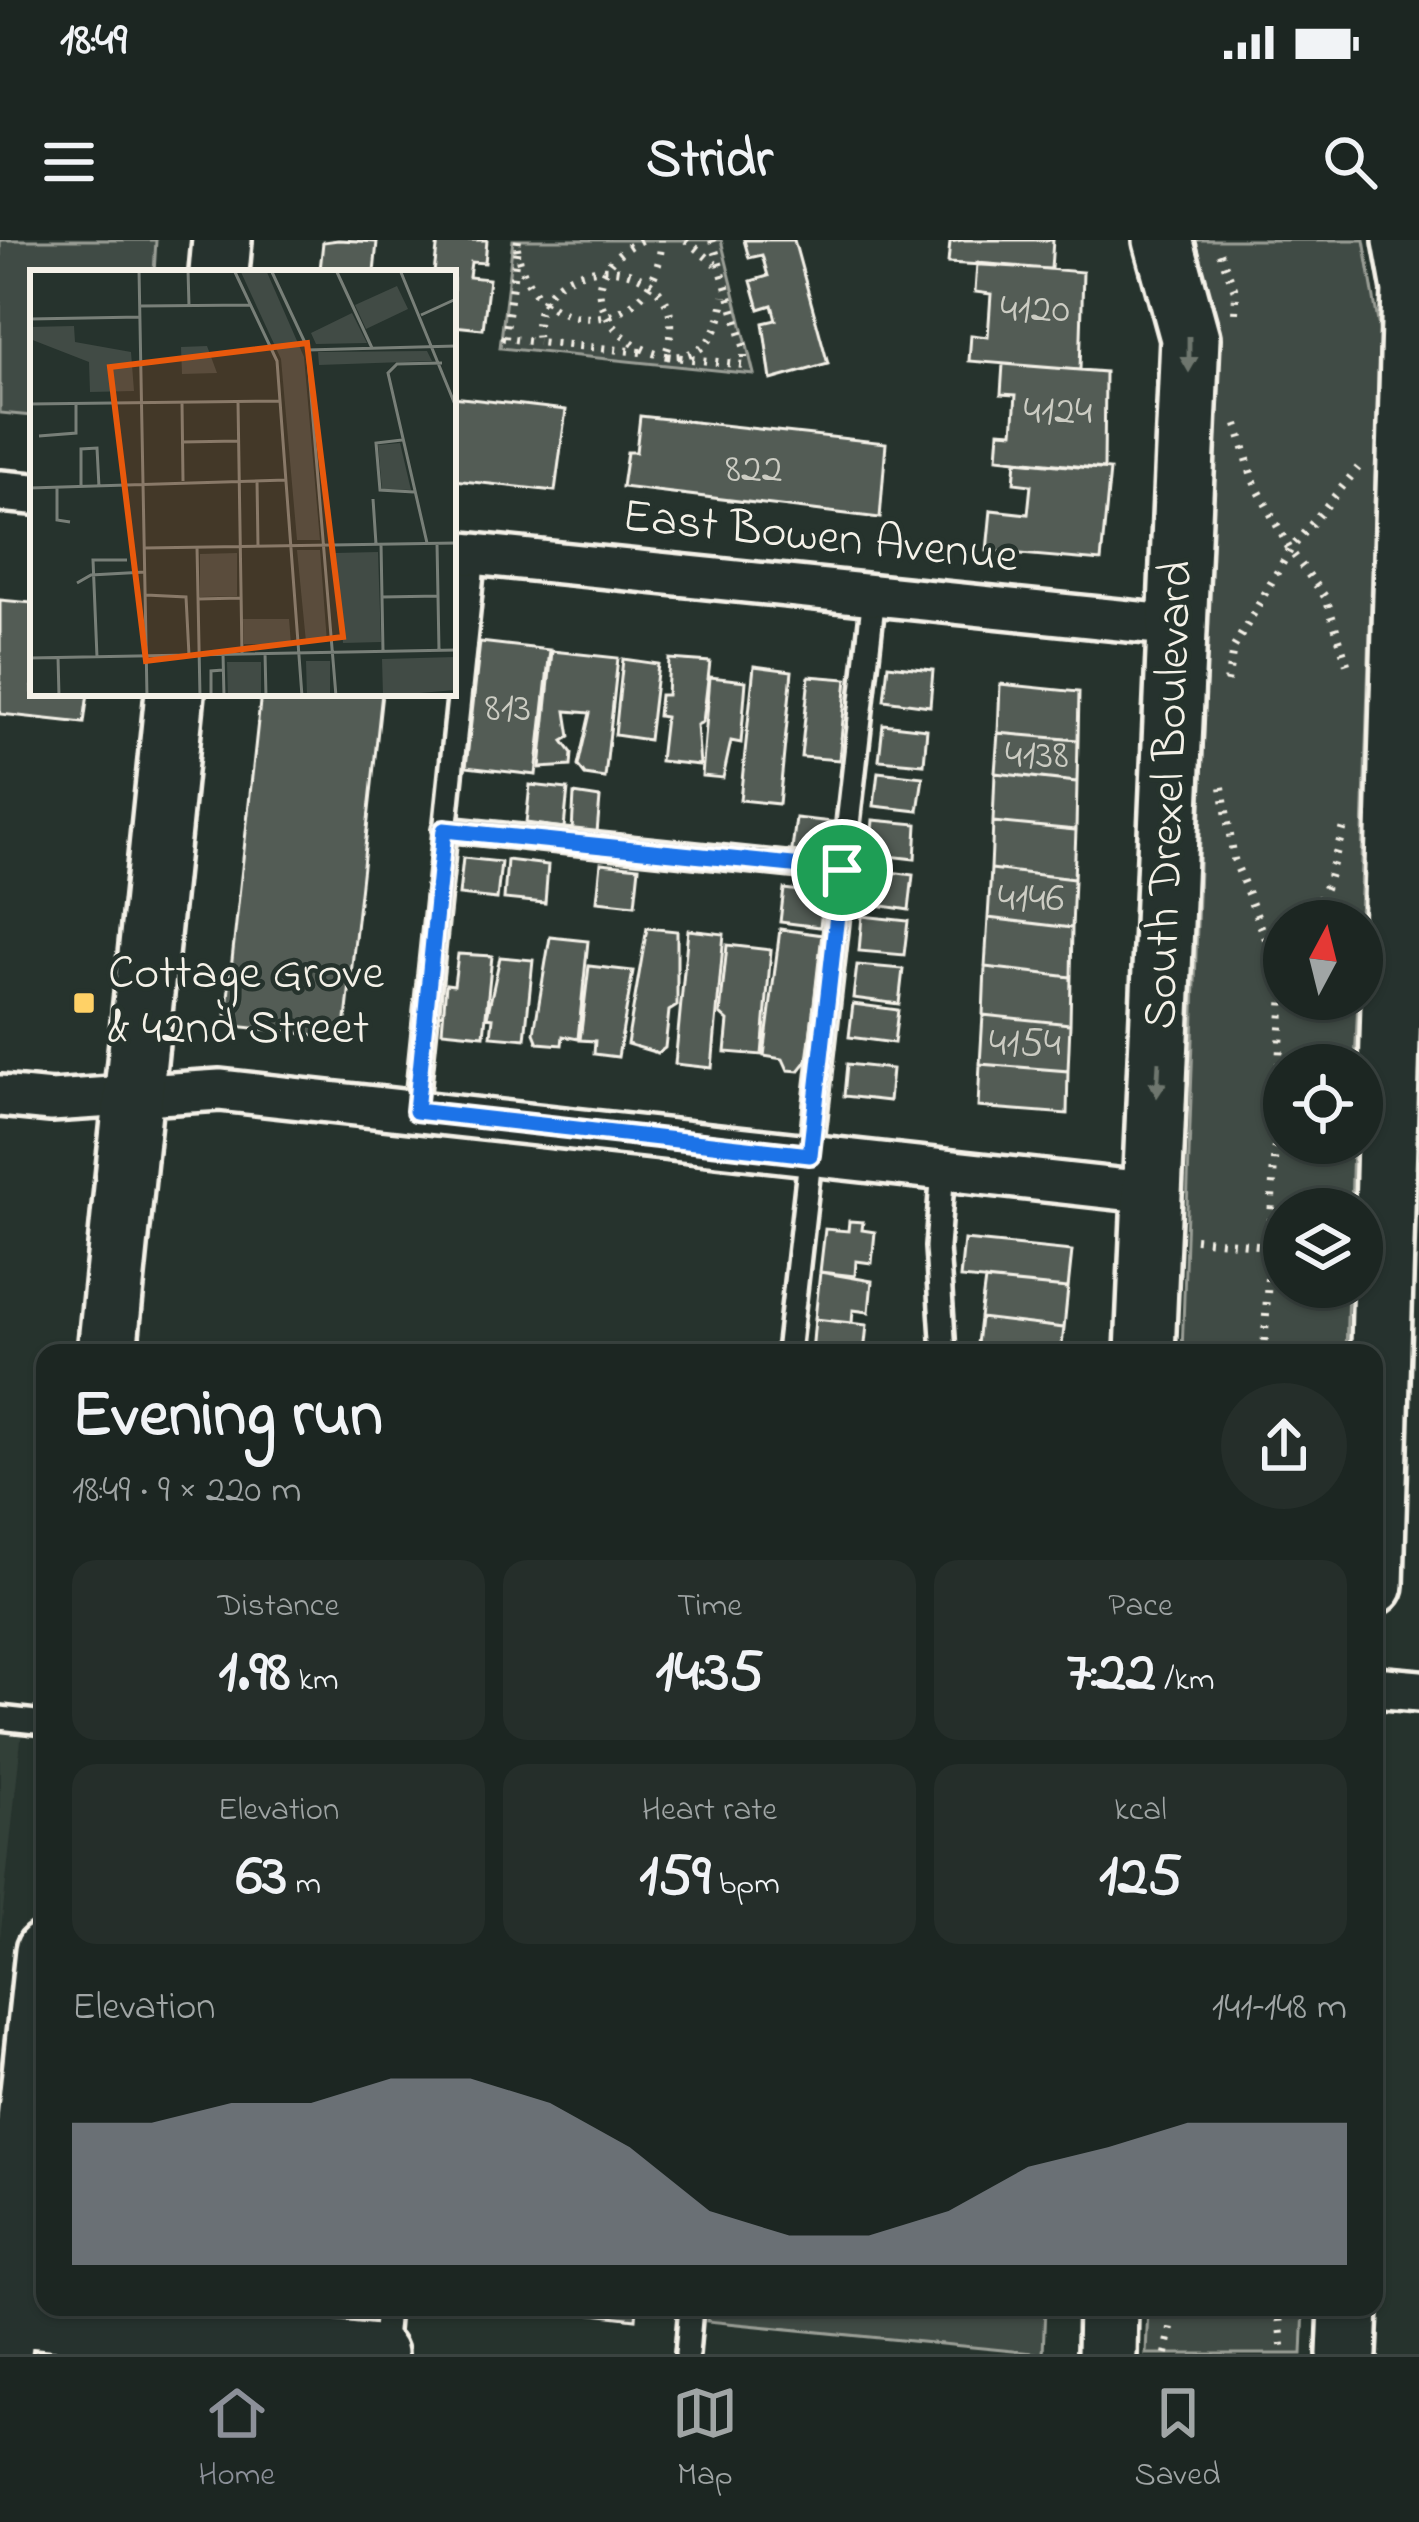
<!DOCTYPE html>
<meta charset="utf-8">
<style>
:root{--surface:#1c2622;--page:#252e2a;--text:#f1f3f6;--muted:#a0a5a5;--line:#3a4340;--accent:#8c9099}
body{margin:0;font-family:"Indie Flower",sans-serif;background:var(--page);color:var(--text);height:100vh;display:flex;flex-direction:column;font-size:45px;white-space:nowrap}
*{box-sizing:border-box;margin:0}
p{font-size:39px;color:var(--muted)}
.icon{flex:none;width:66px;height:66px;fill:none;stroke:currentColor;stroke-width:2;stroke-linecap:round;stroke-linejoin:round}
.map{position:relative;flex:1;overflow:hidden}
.sheet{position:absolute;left:36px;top:1104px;width:1347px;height:972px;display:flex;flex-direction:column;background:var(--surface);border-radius:24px;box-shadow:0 3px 9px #0004,0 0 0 3px var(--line)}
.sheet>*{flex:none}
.needle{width:78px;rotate:7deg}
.fabs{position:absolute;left:1263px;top:660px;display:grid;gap:24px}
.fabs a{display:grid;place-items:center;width:120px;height:120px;border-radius:50%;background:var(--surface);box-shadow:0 3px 9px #0004,0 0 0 3px var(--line);font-size:60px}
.pin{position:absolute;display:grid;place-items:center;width:102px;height:102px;color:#fff;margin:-51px;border:6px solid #fff;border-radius:50%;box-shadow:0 3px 12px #0007}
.round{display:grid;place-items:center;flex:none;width:126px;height:126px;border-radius:63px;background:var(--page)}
.headline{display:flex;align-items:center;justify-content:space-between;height:204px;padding:0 36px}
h1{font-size:66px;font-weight:800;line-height:90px}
.metrics{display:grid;grid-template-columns:repeat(3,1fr);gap:18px;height:204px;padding:12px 36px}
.metrics div{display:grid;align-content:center;border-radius:24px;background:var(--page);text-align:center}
.metrics b{font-size:60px;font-weight:800}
.metrics small{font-size:33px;font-weight:400}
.metrics p{font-size:33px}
.chart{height:336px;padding:24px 36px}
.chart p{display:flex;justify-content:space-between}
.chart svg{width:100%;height:216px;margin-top:12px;fill:var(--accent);opacity:.7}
.status{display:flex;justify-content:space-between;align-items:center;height:84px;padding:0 60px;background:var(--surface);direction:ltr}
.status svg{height:33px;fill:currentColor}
header{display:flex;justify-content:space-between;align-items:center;height:156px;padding:0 36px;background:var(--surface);font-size:54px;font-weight:800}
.dock{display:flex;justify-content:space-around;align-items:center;height:168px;border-top:3px solid var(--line);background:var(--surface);font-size:33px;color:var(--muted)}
.dock a{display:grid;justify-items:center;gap:6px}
.dock .active{color:var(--accent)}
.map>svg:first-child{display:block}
</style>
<div class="status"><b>18:49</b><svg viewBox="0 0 49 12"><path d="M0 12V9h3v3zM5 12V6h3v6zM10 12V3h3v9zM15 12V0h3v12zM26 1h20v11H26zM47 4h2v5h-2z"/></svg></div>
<header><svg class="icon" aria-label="menu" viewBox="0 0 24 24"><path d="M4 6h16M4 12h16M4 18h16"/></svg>Stridr<svg class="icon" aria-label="search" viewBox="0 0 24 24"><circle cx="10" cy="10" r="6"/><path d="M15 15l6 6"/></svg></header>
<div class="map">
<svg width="1419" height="2114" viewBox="0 0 1419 2114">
<rect width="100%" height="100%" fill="#26332d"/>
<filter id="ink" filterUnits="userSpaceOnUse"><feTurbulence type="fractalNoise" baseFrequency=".00833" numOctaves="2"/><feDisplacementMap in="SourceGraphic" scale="24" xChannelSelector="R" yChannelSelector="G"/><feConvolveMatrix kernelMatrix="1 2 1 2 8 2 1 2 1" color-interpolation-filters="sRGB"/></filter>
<g filter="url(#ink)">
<path fill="#333f39" d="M0 1478 23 1480 0 1699Z"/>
<path fill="#414b45" stroke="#9a9e96" stroke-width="3" d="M0 0H156L154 33H33V176L0 173Z
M513 0H721L754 134 500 108Z
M1194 0H1364L1380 94 1360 681H1284V759H1358L1355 825H1284V903H1353L1351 969H1284V1047H1348L1346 1113H1182L1218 87Z
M708 2067H1045L1043 2114 707 2081Z
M1148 2067H1304L1302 2114H1146Z"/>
<path fill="#525c55" stroke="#f4f1e8" stroke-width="3" d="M338 0 377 2 374 33 320 30 323 2Z
M438 0H487L485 23 471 22 469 37 489 39 483 89 453 86V33H434Z
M744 0H794L828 124 771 140 763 83 776 80 772 65 759 69 751 41 768 36 762 15 749 18Z
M963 0H1053L1051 29 948 23 950 2Z
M977 23 1083 32 1080 130 969 121 971 95 988 97 991 54 975 52Z
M1003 124 1105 132 1104 229 997 218 999 191 1013 192 1016 155 1001 154Z
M453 157 566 170 555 251 453 240Z
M640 176 886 203 880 278 622 247 627 212H636Z
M1016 221 1110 230 1101 321 987 311 991 270 1028 274 1031 245 1014 243Z
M0 360 33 363V453H88L84 483 0 474Z
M480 402 550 410 536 535 466 527Z
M552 411 618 418 605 538 585 535 578 526 590 473 566 471 570 497 563 501 572 513 571 526 540 528Z
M623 419 658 424 649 500 615 495Z
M669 419 710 422 703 482 697 485 700 525 660 521 665 477 658 476 660 455H667Z
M888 425 933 430 930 466 884 460Z
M754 426 792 431 779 564 740 560Z
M809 436 847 439 839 520 801 517Z
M710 437 746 441 741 503 731 501 723 538 702 536Z
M1000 444 1079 452 1078 500 998 493Z
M261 453H382L344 798 225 785Z
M883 484 927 489 924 524 879 520Z
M998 493 1078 500 1077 542 995 533Z
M878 532 923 537 918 571 874 566Z
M995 533 1077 542 1076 590 993 582Z
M530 545 568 549 564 588 526 583Z
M574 554 600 558 597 593 572 592Z
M796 578 833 582 829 622 791 618Z
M873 580 917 584 915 619 870 614Z
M993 582 1076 590 1074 639 991 629Z
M463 618 501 622 497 659 459 655Z
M507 620 548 625 545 663 504 659Z
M601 623 639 627 635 665 597 661Z
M868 629 913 635 909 670 864 663Z
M991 629 1074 639 1072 688 988 678Z
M784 649 824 654 820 687 780 682Z
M862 676 908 681 904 715 859 711Z
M988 678 1072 688 1071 737 985 727Z
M647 688 677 691V766L669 771 665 808 658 813 627 804Z
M780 689 823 695 807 821 799 831 788 830 783 819 764 816Z
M688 690 724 694 712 828 675 824Z
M550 697 588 701 578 799 563 796 562 805 538 803 534 793Z
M727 705 771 710 762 815 725 812 728 781 720 774Z
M458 714 492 716 484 795 442 791 446 744 454 745Z
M500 717 533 720 525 799 491 796 493 778 487 777Z
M857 725 903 729 899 764 853 758Z
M589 726 633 731 618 817 594 814 595 801 580 800Z
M985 727 1071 737 1070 784 983 775Z
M853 764 898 770 894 803 849 797Z
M983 775 1070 784 1068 831 980 824Z
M847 824 892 829 889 861 844 856Z
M980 824 1068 831 1067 874 978 867Z
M849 981 863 982 862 990 875 992 872 1023 856 1021 855 1036 820 1032 825 989 848 991Z
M964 1000 1072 1011 1068 1048 960 1038Z
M820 1032 872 1041 869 1072 853 1070 852 1083 815 1079Z
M985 1040 1068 1048 1064 1088 980 1078Z
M980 1078 1064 1088 1061 1113H976Z
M815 1079 867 1085 864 1113H812Z
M534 2067H637L636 2079Z"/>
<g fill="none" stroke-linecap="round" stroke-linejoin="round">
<g stroke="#f4f1e8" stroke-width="30">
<path id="lane" d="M444 589 842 630
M416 871 474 314
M943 929 937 1007 944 1113
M788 1113 874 355
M0 1478 45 1483
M308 2106 312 2067
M383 2114 387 2067
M687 2114 691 2067"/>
</g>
<g stroke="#f4f1e8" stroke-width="48">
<path id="street" d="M0 251 33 254
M453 312 1178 386
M0 856 51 861 220 850 1153 953
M1374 1447 1419 1451"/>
</g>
<g stroke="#f4f1e8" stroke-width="66">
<path id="secondary" d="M219 33 222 0
M107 1113 175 453
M1145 1113 1190 98 1163 0
M1374 1345 1412 49 1403 0
M0 2075 377 2114
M2 2114 45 1711
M1107 2114 1108 2067
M1347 2114 1349 2067"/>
</g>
<path stroke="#f4f1e8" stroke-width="8" stroke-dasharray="3 9" stroke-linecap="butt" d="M518 0 505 98 538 102
M641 0C516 60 713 194 724 56
M686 0 715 24
M517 7C529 106 661 99 661 0
M1220 13 1236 53 1235 73
M641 112 538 102C521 0 707 7 665 116L744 125V106L712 0
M1237 184 1253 240 1290 310 1326 358 1349 430
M1227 442 1233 409 1290 310 1358 228
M1222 547 1234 619 1282 739
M1309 681 1327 644 1346 580
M1195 999 1269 1006
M1264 1113 1284 730
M1278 2067 1283 2114
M1166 2114 1175 2067"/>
<use href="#lane" stroke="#26332d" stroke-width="21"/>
<use href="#street" stroke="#26332d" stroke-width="39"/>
<use href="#secondary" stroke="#26332d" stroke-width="57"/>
</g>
<defs><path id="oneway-solid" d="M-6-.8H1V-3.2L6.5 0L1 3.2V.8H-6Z" transform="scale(3)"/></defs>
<g fill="#6e766e">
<use href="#oneway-solid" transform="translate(1189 114) rotate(90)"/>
<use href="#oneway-solid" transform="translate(1158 839) rotate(93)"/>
</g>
</g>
<g fill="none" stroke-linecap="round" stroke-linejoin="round" filter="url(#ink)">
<g stroke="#fff" stroke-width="24">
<path id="route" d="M444 590 842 630 810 915 416 871Z"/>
</g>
<use href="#route" stroke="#1a73e8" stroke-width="15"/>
</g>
<rect fill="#ffd166" stroke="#26332d" stroke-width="4.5" x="72" y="751" width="24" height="24" rx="6"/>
<g text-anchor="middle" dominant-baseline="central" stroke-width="9" stroke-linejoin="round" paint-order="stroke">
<g font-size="42" fill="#ccccc3">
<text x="1035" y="70">4120</text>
<text x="1058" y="172">4124</text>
<text x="754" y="230">822</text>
<text x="508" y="469">813</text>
<text x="1037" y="516">4138</text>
<text x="1031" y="659">4146</text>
<text x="1025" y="804">4154</text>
</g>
<g font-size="48" fill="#f4f1e8" stroke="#26332d">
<text transform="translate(820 298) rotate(6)">East Bowen Avenue</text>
<text transform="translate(1170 555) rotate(-88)">South Drexel Boulevard</text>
</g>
<g font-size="48" fill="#f4f1e8" stroke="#26332d" text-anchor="start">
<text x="108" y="735">Cottage Grove<tspan x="108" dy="55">&amp; 42nd Street</tspan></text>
</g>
</g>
<g transform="translate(30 30)">
<rect width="426" height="426" fill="#26332d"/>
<path d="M210 0H236L274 87 290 270H267L251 89ZM367 16 378 39 336 59 325 35ZM322 43 337 73 286 74 281 63ZM44 56 45 72 101 82 104 121 60 122 59 92 0 69V57ZM177 76 187 103 152 104 151 77ZM397 81 402 91 289 95 288 82ZM370 173 381 220 352 219 348 175ZM267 280H290L297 372H276ZM348 282 351 372 313 373 305 283ZM207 283V326L170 327V284ZM213 349H259L261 374H214ZM426 387V420L353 426 352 389ZM276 391H300V426H277ZM197 392H231V426H198Z" fill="#414b45"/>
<path fill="none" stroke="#787f78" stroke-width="3" d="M109 0 117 426M158 0 159 36M204 0 247 91 272 426M241 0 277 77 306 426M306 0 342 78M370 0 426 137M110 36 221 35M391 45 426 29M0 49 110 47M277 80 426 76M208 132 212 384M152 133 153 211M0 134 250 131M9 166 46 163V133M372 170 346 173 350 220 384 222M152 172 208 171M227 210 228 276M51 217V179L67 178 69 217M0 218 256 210M27 218V250L40 252M343 229 346 274M397 273 358 103 367 94 412 93M407 273 409 380M351 274 353 381M167 277 170 426M115 278 426 273M47 313 61 305 115 302M116 325 156 327 159 385M352 327 409 326M168 329 210 328M235 383 236 426M193 384 194 426M28 387 29 426M67 387 63 290H97M0 388 426 380M181 426V401L193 400"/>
<path fill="#e8590c" fill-opacity="0.15" stroke="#e8590c" stroke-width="6" d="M277 73 313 367 116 391 80 97Z"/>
<rect width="426" height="426" fill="none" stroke="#f4f1e8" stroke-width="6"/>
</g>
</svg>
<div class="fabs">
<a><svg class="needle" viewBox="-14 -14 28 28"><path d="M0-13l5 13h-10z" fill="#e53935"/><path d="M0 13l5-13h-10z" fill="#a0a5a5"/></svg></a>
<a><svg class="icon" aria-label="locate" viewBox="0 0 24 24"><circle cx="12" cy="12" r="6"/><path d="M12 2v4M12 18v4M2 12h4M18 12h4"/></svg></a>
<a><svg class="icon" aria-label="layers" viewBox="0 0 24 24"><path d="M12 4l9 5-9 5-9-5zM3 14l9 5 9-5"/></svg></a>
</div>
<div class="pin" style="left:842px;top:630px;background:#1e9e55"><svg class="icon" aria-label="arrive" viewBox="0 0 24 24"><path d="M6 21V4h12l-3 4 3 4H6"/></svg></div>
<section class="sheet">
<div class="headline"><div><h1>Evening run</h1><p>18:49 · 9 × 220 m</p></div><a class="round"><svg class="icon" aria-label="share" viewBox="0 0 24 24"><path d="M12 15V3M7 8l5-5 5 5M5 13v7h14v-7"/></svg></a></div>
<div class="metrics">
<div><p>Distance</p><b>1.98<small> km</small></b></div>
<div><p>Time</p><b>14:35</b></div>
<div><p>Pace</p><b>7:22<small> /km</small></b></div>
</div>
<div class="metrics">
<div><p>Elevation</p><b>63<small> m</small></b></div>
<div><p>Heart rate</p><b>159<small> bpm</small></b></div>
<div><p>kcal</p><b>125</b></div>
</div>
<div class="chart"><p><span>Elevation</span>141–148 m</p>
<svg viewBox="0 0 160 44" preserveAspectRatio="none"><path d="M0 44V15L10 15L20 11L30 11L40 6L50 6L60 11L70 20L80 33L90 38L100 38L110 33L120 24L130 20L140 15L150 15L160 15V44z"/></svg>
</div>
</section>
</div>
<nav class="dock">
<a class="active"><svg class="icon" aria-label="home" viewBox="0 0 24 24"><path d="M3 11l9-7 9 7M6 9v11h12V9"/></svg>Home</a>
<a><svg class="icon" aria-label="map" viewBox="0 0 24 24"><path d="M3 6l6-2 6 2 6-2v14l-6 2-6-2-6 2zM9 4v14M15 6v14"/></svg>Map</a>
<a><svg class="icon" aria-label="saved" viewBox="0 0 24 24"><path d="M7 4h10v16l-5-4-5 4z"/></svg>Saved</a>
</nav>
